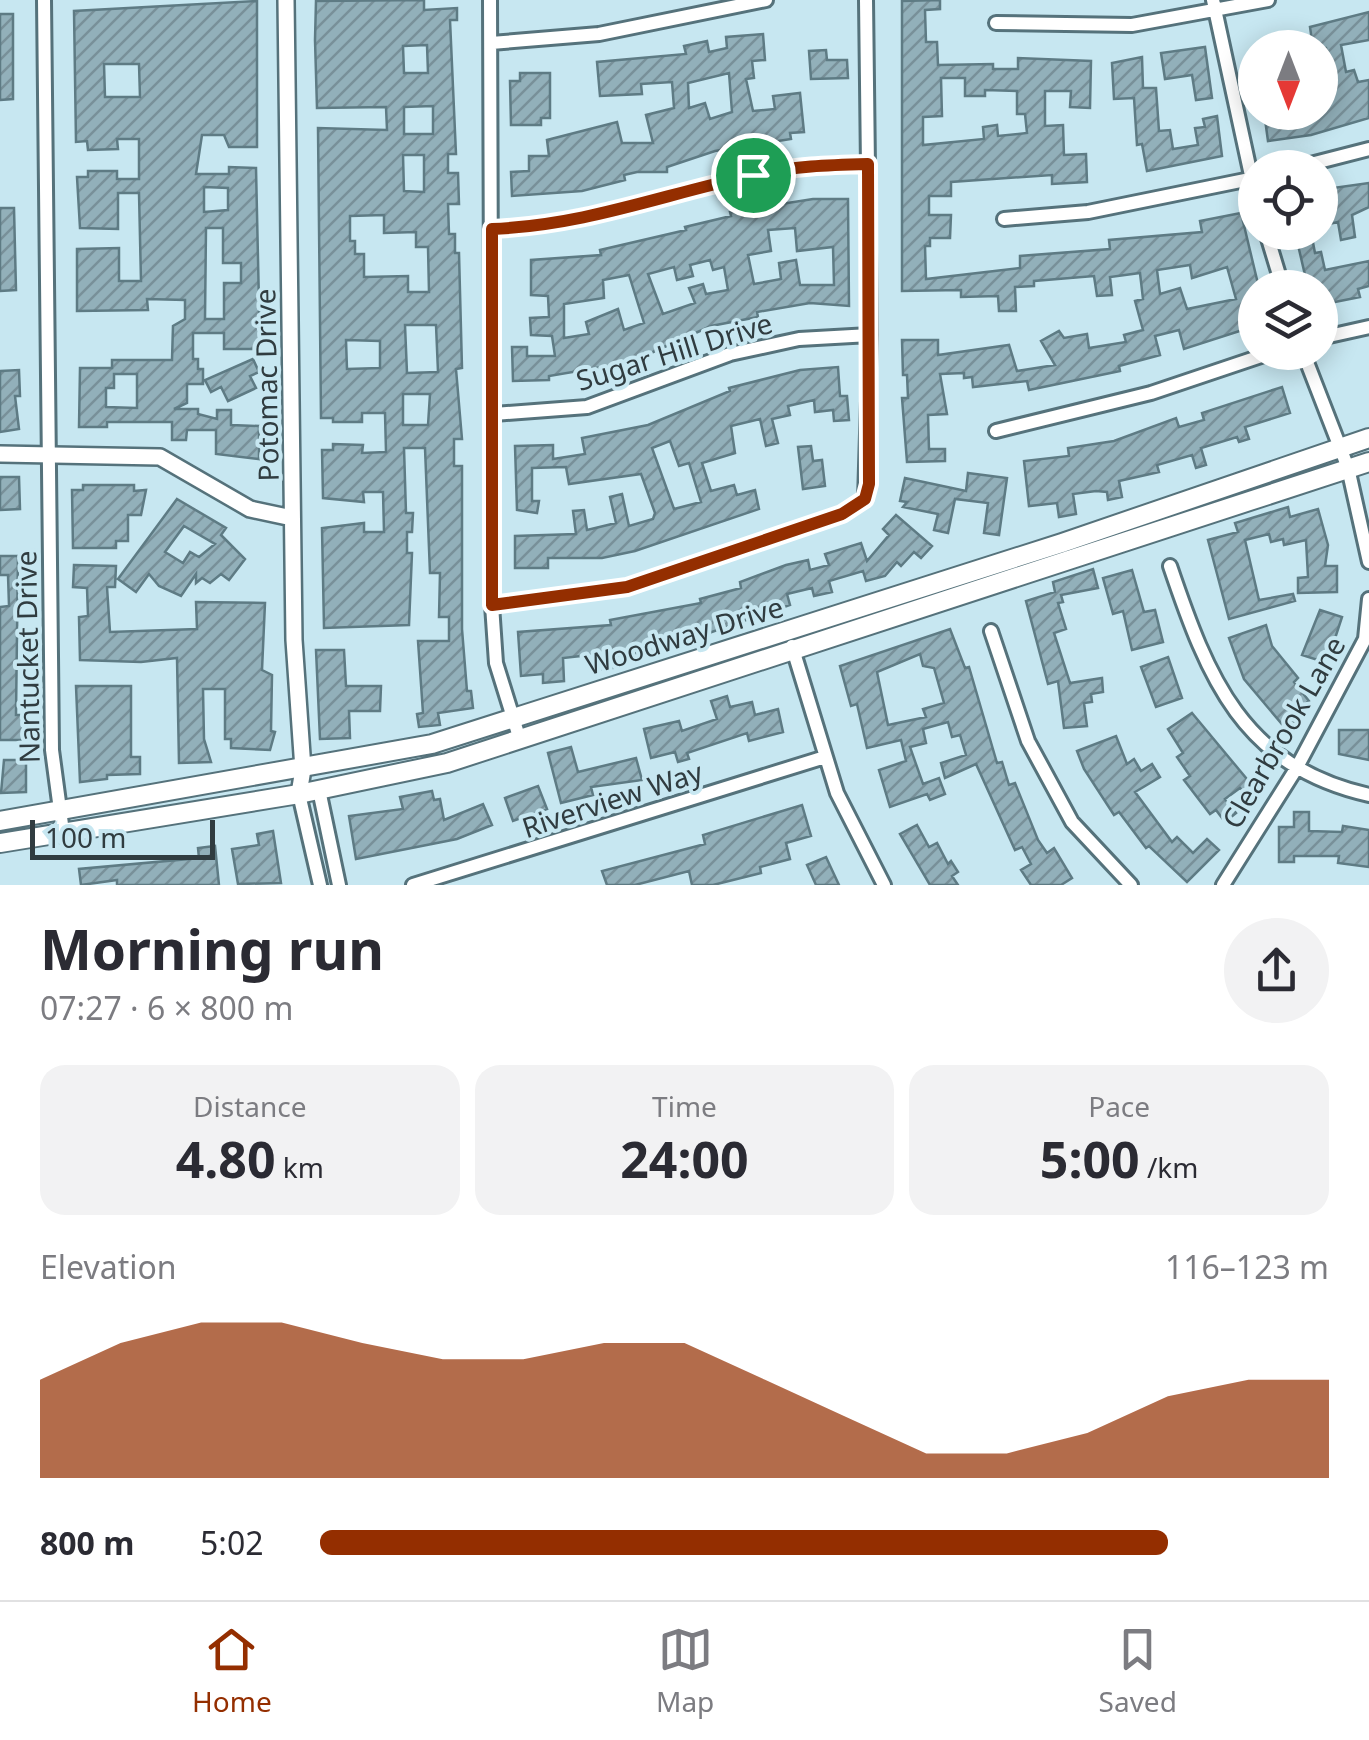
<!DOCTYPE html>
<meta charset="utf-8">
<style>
:root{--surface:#fff;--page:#f2f2f3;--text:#2b2b33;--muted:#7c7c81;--line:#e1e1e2;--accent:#942e00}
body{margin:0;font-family:"Noto Sans",sans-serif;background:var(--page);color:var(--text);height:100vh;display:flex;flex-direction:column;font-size:38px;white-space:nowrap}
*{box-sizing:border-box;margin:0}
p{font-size:32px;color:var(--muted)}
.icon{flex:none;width:55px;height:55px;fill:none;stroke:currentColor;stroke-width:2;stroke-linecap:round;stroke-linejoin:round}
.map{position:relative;height:885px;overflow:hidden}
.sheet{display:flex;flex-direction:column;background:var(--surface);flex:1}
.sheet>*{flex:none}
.needle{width:65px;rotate:180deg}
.controls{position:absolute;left:1238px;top:30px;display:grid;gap:20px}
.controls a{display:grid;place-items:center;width:100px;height:100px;border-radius:50%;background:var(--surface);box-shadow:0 5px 25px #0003;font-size:50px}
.scale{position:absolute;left:30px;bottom:25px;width:185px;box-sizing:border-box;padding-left:10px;border:5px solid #303c40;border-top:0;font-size:28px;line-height:35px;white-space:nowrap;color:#303c40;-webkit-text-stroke:8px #c7e7f1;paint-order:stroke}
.pin{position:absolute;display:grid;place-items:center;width:85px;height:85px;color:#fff;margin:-42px;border:5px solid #fff;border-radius:50%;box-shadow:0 2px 10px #0007}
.round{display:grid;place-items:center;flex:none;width:105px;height:105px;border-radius:52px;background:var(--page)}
.overview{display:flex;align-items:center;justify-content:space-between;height:170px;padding:0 40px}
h1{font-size:55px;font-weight:700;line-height:75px}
.figures{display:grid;grid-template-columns:repeat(3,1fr);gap:15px;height:170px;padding:10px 40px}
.figures div{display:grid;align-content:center;border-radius:25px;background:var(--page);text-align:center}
.figures b{font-size:50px;font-weight:700}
.figures small{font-size:28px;font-weight:400}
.figures p{font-size:28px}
.chart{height:280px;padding:20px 40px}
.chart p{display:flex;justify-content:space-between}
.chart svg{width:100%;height:180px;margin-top:10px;fill:var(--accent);opacity:.7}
ul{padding:0 40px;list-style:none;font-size:32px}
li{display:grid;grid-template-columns:160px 120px 1fr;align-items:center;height:75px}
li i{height:25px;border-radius:12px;background:var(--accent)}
.menu{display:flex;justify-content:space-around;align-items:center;height:140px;border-top:2px solid var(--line);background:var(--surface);font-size:28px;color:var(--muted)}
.menu a{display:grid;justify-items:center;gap:5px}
.menu .on{color:var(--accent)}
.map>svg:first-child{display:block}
</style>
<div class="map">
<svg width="1369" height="885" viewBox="0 0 1369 885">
<defs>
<pattern id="building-hatch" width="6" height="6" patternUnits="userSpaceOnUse" patternTransform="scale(2.5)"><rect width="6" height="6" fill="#92b0ba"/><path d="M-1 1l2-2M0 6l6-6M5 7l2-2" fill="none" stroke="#789099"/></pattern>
</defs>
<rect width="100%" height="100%" fill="#c7e7f1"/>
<path fill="url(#building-hatch)" stroke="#5e7b84" stroke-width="2.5" fill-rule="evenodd" d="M424 0V10L457 8V20H450L456 154H448V173H458L459 204H448L449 234H455V253H459L462 368 456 369 462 439H454V466H462V629L467 691H471L473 708 438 713 440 725 419 727 417 714 423 713 418 641H449V617H439L440 573H430L425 448H404L406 513H413L412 532H407V553H412L409 625 324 628 322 528 364 523V532H384L383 492H363L364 502 323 498 322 450H333V444L363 445 362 453 386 452 385 413H362V422H333V418H321L318 128 387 130 386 107 317 108 315 40 316 1ZM427 45 428 73H404L403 46ZM433 106V134H404V107ZM403 155H424V192L404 191ZM384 215V233L416 232V247H428L429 292H408V276L364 277V254H355V241H350V216ZM405 325H436L438 372 407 373ZM346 340 380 341V368L347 369ZM403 394H430L428 425H403Z
M940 0V9L925 10 926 42H937L938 65 993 64V69H1018V58L1091 61 1090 108 1070 107 1071 91H1045V126L1063 125 1064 155 1086 154 1087 182 1052 184V175L951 182V196H929V215H951L950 238H930V246H925L926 279 1020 268V256L1110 249 1109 240 1202 232 1200 221 1241 213 1259 288H1255V326L1184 349 1179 330 1155 336 1160 355 1119 366 1120 371 1029 390 1027 381 973 387 972 377 964 378V373L940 374 947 414 928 415 929 449H945V461L907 462 902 398H908L907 375H903L902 340H938V355L1009 345 1017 371 1055 365 1041 341 1059 331 1064 338 1087 334 1089 348 1126 342 1124 335 1143 330 1135 301 1143 299 1140 273 1110 277 1112 295 1097 296 1094 276 1034 281V286L1015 287 1016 311H999L998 296 961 297V290L902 291V1ZM941 78H965V96H985V90L1017 91V114H1025L1027 133 998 136 997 125 983 127 984 139 923 145V117L942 116ZM1190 265 1192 278 1227 267 1236 299 1187 309 1180 288 1160 294 1157 270Z
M257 1V147H229L224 135H202L196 174H229V167L256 168 260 349H224V333H193V359H198V369H203V384H187V403L174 409H198V414L217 419V410H231V425L259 426V459L216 454V430H187L186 440H172V422H107V427H79L80 368H112V360H172L173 326 185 319V300L147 299 148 310 77 311V249L119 248V281H141L139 193H118V229L80 228 77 177H88V171H117V179H139V139H117L118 149 88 150 87 141 76 142 74 11ZM104 64H139L140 97H105ZM204 187 228 188V210L204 212ZM206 228H223V263H241V283H224V319H205ZM114 374H137V408L106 407V388H114Z
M1369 12V40L1341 45 1346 72 1354 70 1358 82 1369 80V118L1311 135 1268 141 1264 112H1320V82L1331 80 1326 48H1313L1310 27Z
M0 14H13V99L0 100Z
M763 34 765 60 752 61 754 78 746 79 753 111 775 109 773 96 800 93 804 132 790 133 791 139 715 151 667 167V172H637L624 175 625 180 582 191 512 196 511 172 529 171V156H549L547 140 617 122 622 143H653L646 115 674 108 672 82 641 84 642 94 600 96 597 62 686 54 684 46 707 41 709 52 727 48 726 37ZM729 73 732 112 710 119 705 103 689 108 688 83Z
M1205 47 1212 98 1196 100 1192 75 1165 79 1161 53Z
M826 50 827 60H847L848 78 811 79 809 51Z
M1142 57 1143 88H1156L1159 131 1170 130 1173 149 1198 145 1195 128 1205 127 1203 119 1217 116 1222 156 1147 171 1142 144 1137 145 1134 98 1114 99 1112 63Z
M520 73H550V118H541V125H511L510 81H520Z
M1369 183V207L1352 215 1355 237 1341 240 1338 222 1320 226V196L1334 194 1333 188Z
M813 199H848L849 306 810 303 757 312 758 317 711 326 631 362 549 376V380L513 381 512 347H527V356H555L552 336 531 335 530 318 549 317 548 296 531 295V260L601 255 600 250 686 230 685 227 731 216 730 212ZM795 228 797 251 833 247 834 285H800L796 260 779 263 781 279 754 284 748 255 771 251 768 230ZM710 260 713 270 724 267 728 290 706 294 703 284 689 288 695 303 663 314 648 274 674 267 677 280 693 276 690 265ZM629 275 644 323 624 330 618 309 586 322 589 334 564 338V304L604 298 603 280Z
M0 208H14L16 290 0 291Z
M1295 232H1311L1315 253 1321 252 1325 270 1369 261V286L1358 289 1360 297 1320 305V288H1308Z
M253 359 259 372 250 376 256 388 228 401 221 387 211 392 205 380Z
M838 367 840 396H847L849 420 834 421 833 410 815 412 814 400 788 406 790 415 772 419 778 443 766 446 760 419 731 426 735 453 702 463 711 491 734 485 737 495 755 490 759 509 635 551 602 558H548V568H515V536L576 534 573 511 584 510 587 530 616 523 610 497 622 494 629 526 653 519 655 513 641 474 569 484 566 467 532 468V501H539L537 513 517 510 515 446 553 445V459L585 454 582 438 648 425 730 391 729 388 800 370ZM670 441 679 466 689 463 701 502 674 509 652 448Z
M19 370 20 396H15L19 429 0 432V371Z
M1282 387 1290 413 1245 427 1249 439 1239 442 1237 437 1201 448 1206 465 1196 468 1192 455 1157 465 1159 472 1119 481 1122 497 1108 500 1107 492 1096 491 1073 494 1076 514 1059 517 1057 503 1029 506 1024 461 1069 456 1068 448 1114 441 1176 418 1179 427 1204 420 1202 413Z
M811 446 813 461 822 460 825 486 803 489 798 447Z
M968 473 1007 478 999 535 984 533 988 503 955 499 948 533 934 530 938 514 903 507 907 502 900 501 905 478 966 491Z
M0 477H19L20 509 0 510Z
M83 485H134V491L146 490 141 515H128V541H116V548H73L72 490H83Z
M177 499 226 528 221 535 245 559 229 580 221 574 210 583 202 578 196 583V574L181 596 159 586 149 574 136 592 118 579ZM184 526 215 544 199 557 190 552 183 563 165 552Z
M1288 507 1290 517 1318 509 1328 545 1325 566H1337V592L1298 593V578L1308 577 1306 540 1284 545 1283 539 1271 542 1269 534 1245 540 1259 600 1293 594 1295 601 1229 619 1208 540 1238 532 1235 523Z
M896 515 932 546 921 558 914 552 901 566 897 562 885 576 866 581 863 571 829 581 832 592 814 596 812 588 787 594 790 605 706 634 656 643 657 650 611 657 612 668 591 670 590 655 563 658 564 681 543 683V674L521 676 518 632 611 625 610 620 701 603 700 599 741 588 740 582 786 565 808 560 810 570 829 565 825 554 861 543 867 561 889 535 883 529Z
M0 556H18L16 715H25L26 740H0V607L9 606 8 575H0Z
M74 565 116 566 115 587H107L110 632 197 629 196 602 265 603 262 670 272 675 271 731 275 732 270 750 231 748V739H225V689H203L204 739 211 762 179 763 177 658 141 662 80 660 79 617 88 616 87 588 73 587Z
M1093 569 1098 588 1061 595 1063 602 1058 603 1066 629 1054 633 1070 683 1102 678 1103 692 1091 694 1092 702 1084 703 1087 726 1064 728 1058 681 1048 684 1026 601 1055 592 1053 582Z
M1132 570 1144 612 1155 610 1163 642 1132 650 1123 611 1113 614 1103 578Z
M1320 610 1342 617 1327 663 1302 655Z
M1266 625 1272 646 1298 678 1294 682 1309 701 1292 715 1296 720 1286 729 1244 679 1229 638Z
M950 629 965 668 969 667 997 763 1002 762 1009 785 1015 783 1038 840 1047 853 1054 848 1072 878 1061 885H1031L1021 870 1031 864 1022 847 1015 850 976 764 945 778 941 763 966 755 960 735 952 737 948 722 923 729 926 743 910 747 923 784 939 778 945 794 930 800 927 794 890 807 879 770 906 761 901 740 867 748 857 704 851 706 840 666ZM920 654 923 666 934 668 944 703 923 709 926 717 888 725 877 672Z
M316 650H344L346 686H381L380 711H349L350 738 320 739Z
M1168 657 1182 698 1156 707 1141 667Z
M76 686H131V757H140V774L107 775V779L80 782Z
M727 696 730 707 752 702 755 715 778 709 783 732 749 741 747 733 687 753 689 759 678 762 675 752 651 758 644 729 679 721 682 731 717 719 711 701Z
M1192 713 1256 790 1247 796 1240 788 1225 799 1236 813 1225 822 1216 810 1210 814 1184 780 1190 776 1177 757 1183 753 1168 729Z
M1339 730H1369V760L1339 754Z
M1116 736 1127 764 1134 759 1141 771 1152 764 1160 777 1135 792 1172 842 1177 837 1193 853 1207 839 1219 850 1187 882 1149 846 1146 848 1119 812 1114 815 1084 769 1077 751Z
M571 747 578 772 636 758 642 780 591 787 593 795 561 803 548 753Z
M4 760H26V792L1 793Z
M538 786 547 809 513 821 505 798Z
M432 791 434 800 440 799 444 820 483 804 492 825 457 839 356 859 349 816 403 809 400 797Z
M802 805 811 836 786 843 790 859 760 867 761 873 713 885H692L689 871 635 885H607L602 871 705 844 703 835Z
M1294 812H1309V831L1342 832 1343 826 1369 830V867L1338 863 1339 856H1294V862H1279V827H1294Z
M917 825 929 847 937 843 948 864 951 861 958 872 952 876 958 885H930L900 834Z
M273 831 281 883 238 884 232 849 259 845 257 834Z
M215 846 219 885H117V880L81 885 79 869 199 858 198 848Z
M826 857 839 885H816L807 865Z"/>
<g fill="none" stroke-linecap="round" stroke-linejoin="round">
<g stroke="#55727b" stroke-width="18">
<path id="minor" d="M44 0 52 750 63 832
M490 0 492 605 496 663 520 740
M1213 0 1255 194
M996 23 1132 25 1268 0
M491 43 599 34 766 0
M1295 168 1369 149
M1004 219 1088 212 1255 178
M492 229C584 225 665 194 754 175 792 166 830 165 868 164
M1266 232 1283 288
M1320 338 1369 327
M1303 352 1348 468 1369 562
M494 414 587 407 730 354 799 339 870 335
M996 431 1151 393 1273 352
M1170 566C1208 678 1242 766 1369 795
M492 605 627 587 842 514 865 499 870 335 866 0
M991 631 1028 741 1072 822 1131 885
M792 646 837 793 884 885
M319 790 339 885
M299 794 320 885
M413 885 825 757
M1223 885 1296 769 1365 639 1369 599"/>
</g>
<g stroke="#55727b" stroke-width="20">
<path id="tertiary" d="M286 0 294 640 303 769 299 794
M0 454 160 457 250 509 292 518"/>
</g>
<g stroke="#55727b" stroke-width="22">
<path id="secondary" d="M0 821 432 744 1062 543 1369 438
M0 843 299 794 447 763 1369 462"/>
</g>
<use href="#minor" stroke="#fff" stroke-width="12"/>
<use href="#tertiary" stroke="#fff" stroke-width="15"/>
<use href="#secondary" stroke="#fff" stroke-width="18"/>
</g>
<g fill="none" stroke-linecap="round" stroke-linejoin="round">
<g stroke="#fff" stroke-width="20">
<path id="route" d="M868 164 869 484 865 499 842 514 627 587 492 605V229C587 225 664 194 754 175 792 166 830 165 868 164Z"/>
</g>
<use href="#route" stroke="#942e00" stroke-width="12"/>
</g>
<g text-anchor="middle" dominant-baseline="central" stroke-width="8" stroke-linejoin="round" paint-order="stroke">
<g font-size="28" fill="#303c40" stroke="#c7e7f1">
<text transform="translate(674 351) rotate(-17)">Sugar Hill Drive</text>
<text transform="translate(266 385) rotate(-91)">Potomac Drive</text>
<text transform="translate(684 635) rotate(-17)">Woodway Drive</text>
<text transform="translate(27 657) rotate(-91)">Nantucket Drive</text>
<text transform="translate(1283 732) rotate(-60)">Clearbrook Lane</text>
<text transform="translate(612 799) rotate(-18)">Riverview Way</text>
</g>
</g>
</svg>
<div class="controls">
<a><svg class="needle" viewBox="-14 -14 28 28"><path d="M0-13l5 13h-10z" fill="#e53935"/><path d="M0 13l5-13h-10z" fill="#7c7c81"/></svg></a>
<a><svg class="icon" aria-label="locate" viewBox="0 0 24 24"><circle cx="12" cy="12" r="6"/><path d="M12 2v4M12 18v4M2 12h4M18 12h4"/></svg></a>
<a><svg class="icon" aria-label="layers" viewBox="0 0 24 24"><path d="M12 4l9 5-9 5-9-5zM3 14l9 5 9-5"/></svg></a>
</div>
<div class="scale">100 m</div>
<div class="pin" style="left:753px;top:175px;background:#1e9e55"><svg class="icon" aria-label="arrive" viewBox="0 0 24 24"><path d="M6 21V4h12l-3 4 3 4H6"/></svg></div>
</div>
<section class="sheet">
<div class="overview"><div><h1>Morning run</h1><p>07:27 · 6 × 800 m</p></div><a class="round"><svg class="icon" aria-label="share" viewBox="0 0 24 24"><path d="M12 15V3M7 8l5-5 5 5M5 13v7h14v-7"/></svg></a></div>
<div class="figures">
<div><p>Distance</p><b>4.80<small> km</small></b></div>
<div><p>Time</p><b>24:00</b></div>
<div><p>Pace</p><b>5:00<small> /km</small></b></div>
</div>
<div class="chart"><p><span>Elevation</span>116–123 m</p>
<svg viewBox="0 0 160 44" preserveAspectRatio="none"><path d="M0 44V20L10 11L20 6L30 6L40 11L50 15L60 15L70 11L80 11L90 20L100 29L110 38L120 38L130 33L140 24L150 20L160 20V44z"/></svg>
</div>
<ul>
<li><b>800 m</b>5:02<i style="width:84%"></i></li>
</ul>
</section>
<nav class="menu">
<a class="on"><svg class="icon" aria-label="home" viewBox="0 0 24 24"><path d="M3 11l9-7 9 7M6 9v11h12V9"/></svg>Home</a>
<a><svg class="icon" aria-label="map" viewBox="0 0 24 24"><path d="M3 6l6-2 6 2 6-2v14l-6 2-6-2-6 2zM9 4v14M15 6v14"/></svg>Map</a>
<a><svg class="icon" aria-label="saved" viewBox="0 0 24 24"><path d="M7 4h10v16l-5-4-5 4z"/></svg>Saved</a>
</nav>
